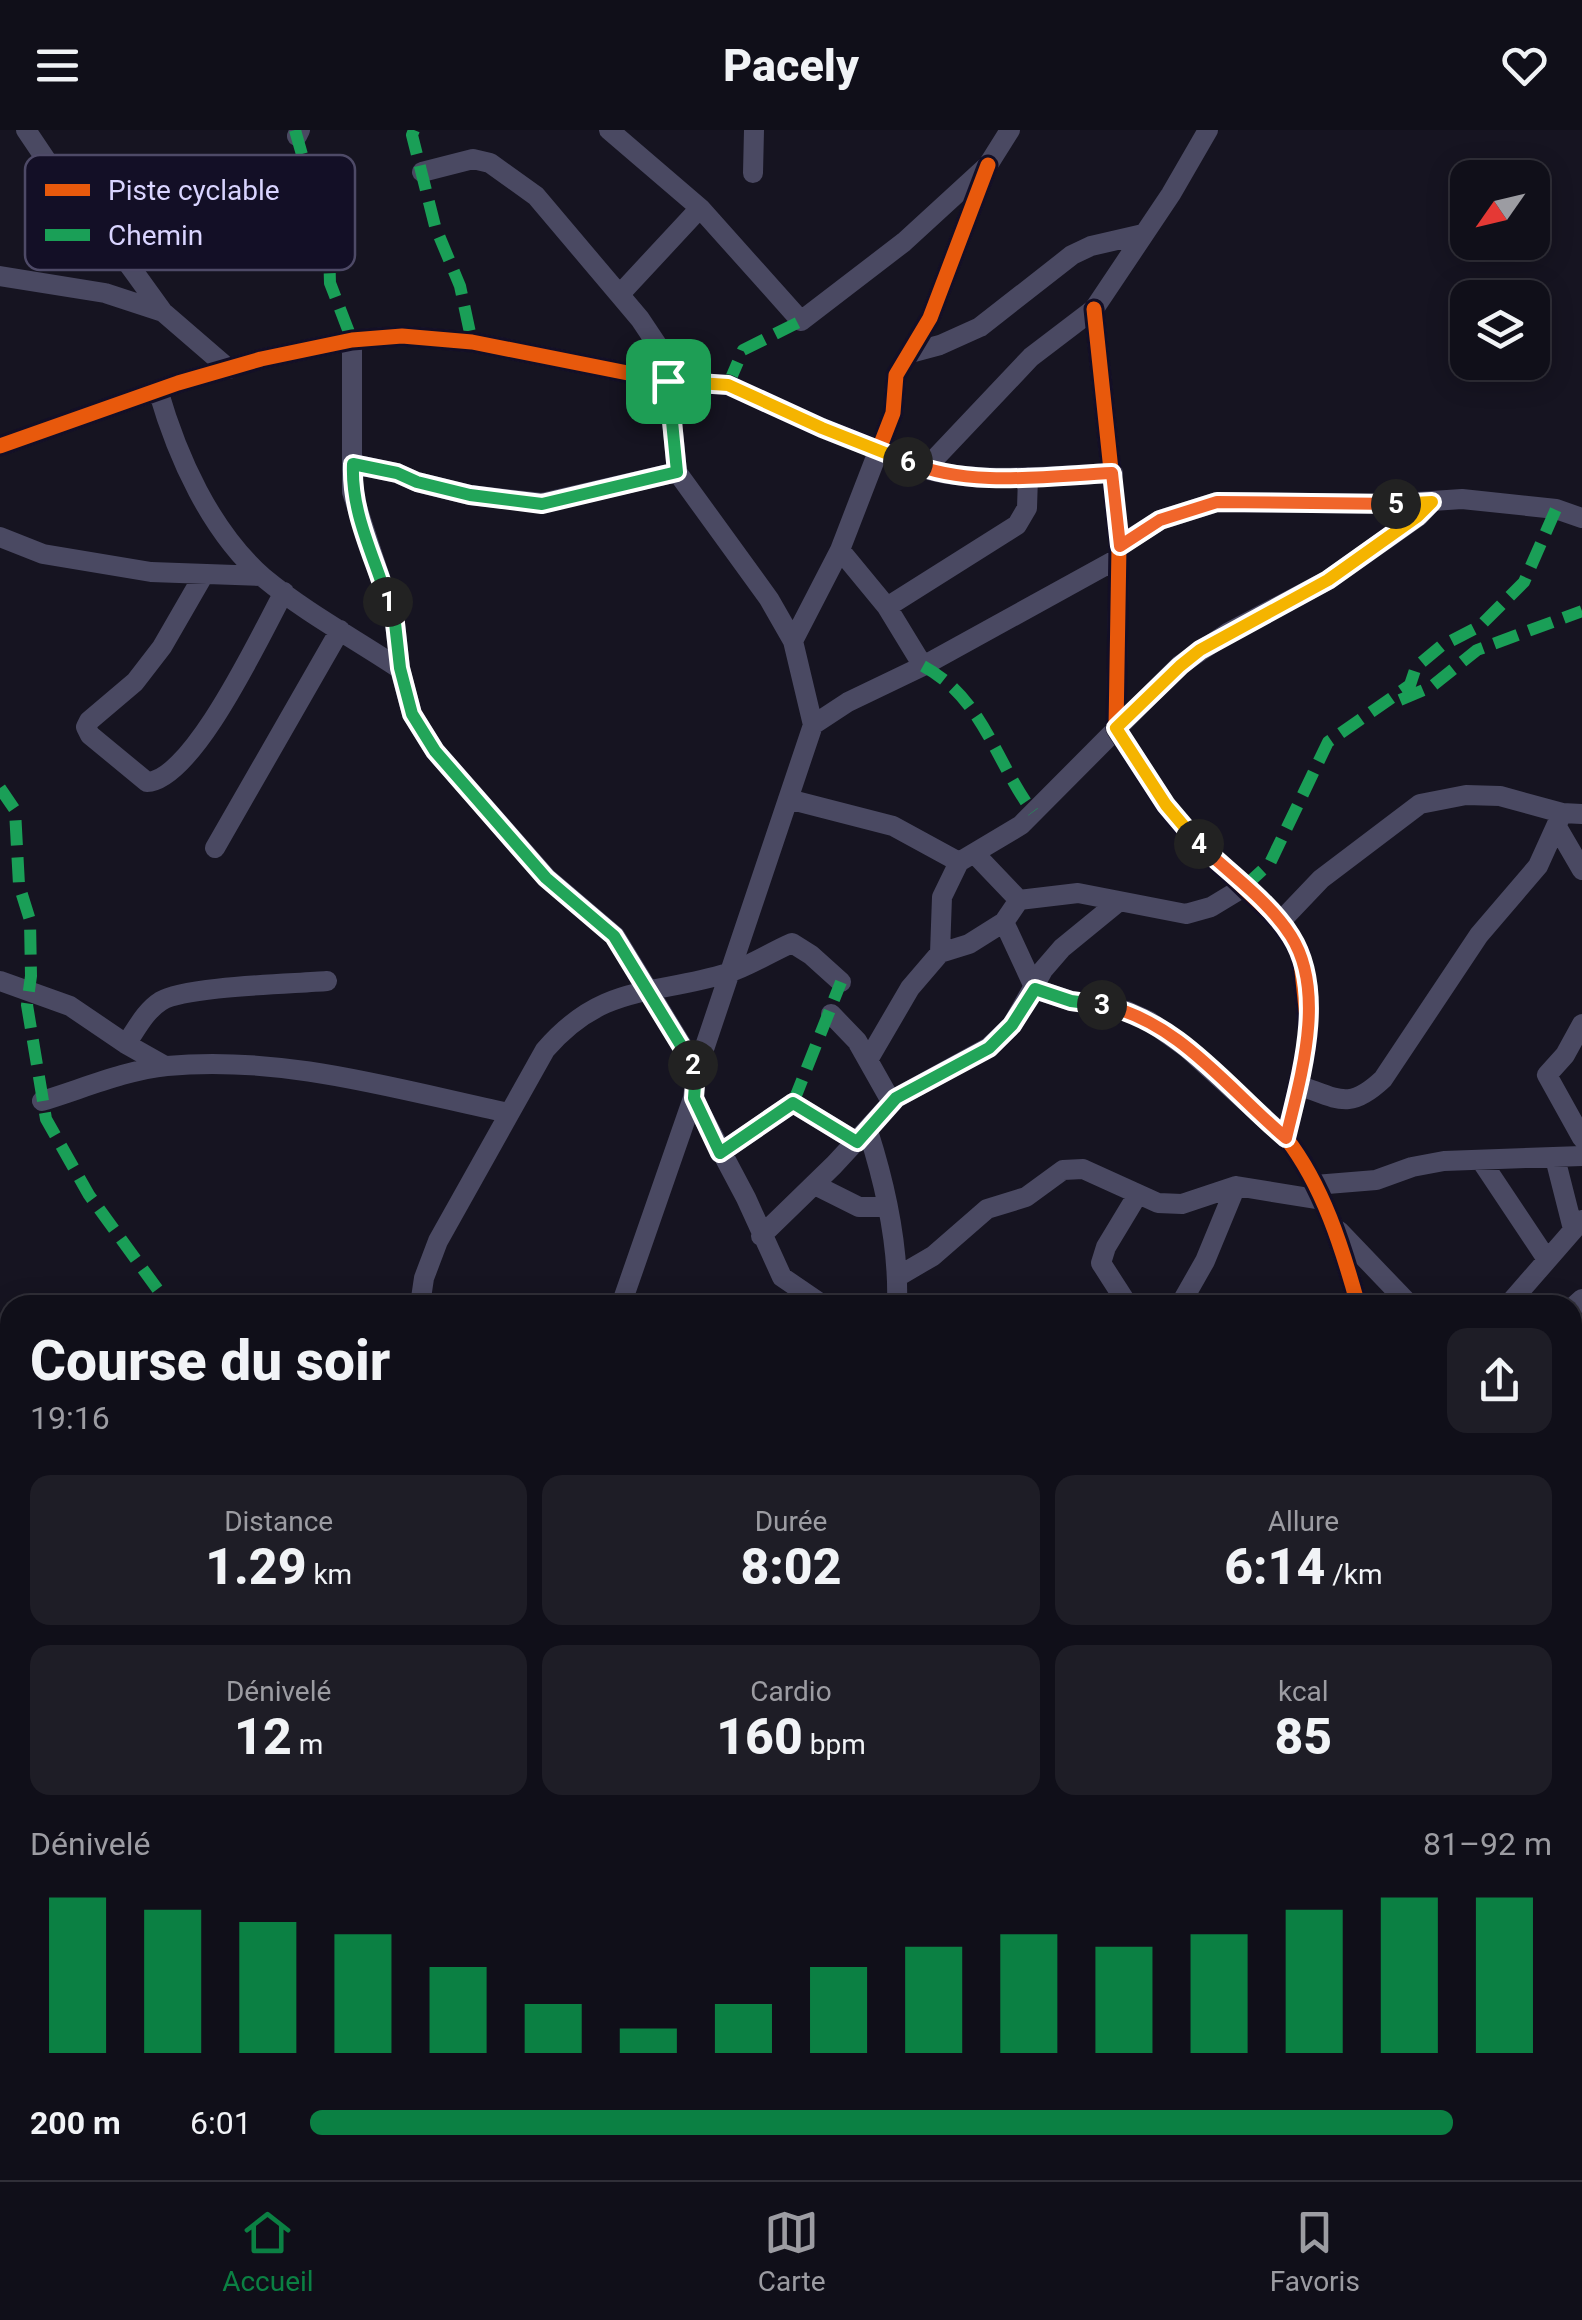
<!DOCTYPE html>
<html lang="fr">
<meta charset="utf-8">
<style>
:root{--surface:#100f19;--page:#1e1d26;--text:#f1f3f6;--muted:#9c9ca2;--line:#302f38;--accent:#0b8043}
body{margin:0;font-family:Roboto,sans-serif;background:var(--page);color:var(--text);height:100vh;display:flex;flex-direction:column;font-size:38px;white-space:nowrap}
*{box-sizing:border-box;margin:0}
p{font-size:32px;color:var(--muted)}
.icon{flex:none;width:55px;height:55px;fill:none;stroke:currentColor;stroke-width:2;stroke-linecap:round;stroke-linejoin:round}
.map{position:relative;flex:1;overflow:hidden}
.side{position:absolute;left:0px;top:1165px;width:1582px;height:885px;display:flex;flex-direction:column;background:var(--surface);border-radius:30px 30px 0 0;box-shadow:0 5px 25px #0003,0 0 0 2px var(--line)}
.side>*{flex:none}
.needle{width:65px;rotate:236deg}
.controls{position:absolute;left:1450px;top:30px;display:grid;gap:20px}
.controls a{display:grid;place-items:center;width:100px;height:100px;border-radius:20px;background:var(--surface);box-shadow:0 5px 25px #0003,0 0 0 2px var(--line);font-size:50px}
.pin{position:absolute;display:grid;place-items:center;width:85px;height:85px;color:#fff;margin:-42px;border-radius:20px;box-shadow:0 5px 15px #0006}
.km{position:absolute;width:50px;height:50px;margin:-25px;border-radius:50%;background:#222;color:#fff;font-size:28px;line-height:50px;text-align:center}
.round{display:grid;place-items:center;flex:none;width:105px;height:105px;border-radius:20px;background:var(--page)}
.head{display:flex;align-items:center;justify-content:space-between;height:170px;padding:0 30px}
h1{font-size:55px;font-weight:800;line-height:75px}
.metrics{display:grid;grid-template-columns:repeat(3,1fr);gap:15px;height:170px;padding:10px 30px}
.metrics div{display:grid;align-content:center;border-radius:20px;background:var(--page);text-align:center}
.metrics b{font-size:50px;font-weight:800}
.metrics small{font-size:28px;font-weight:400}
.metrics p{font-size:28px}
.chart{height:280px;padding:20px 30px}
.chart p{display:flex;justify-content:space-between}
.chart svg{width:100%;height:180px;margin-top:10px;stroke:var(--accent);stroke-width:6}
ul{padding:0 30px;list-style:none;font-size:32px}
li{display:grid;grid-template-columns:160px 120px 1fr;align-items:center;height:75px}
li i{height:25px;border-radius:12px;background:var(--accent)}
header{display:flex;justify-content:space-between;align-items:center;height:130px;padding:0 30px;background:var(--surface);font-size:45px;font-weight:800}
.menu{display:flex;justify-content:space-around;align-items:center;height:140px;border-top:2px solid var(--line);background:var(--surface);font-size:28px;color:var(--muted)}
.menu a{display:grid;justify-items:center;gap:5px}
.menu .current{color:var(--accent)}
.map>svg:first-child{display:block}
</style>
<header><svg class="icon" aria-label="menu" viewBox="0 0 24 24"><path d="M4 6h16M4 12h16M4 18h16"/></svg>Pacely<svg class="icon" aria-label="heart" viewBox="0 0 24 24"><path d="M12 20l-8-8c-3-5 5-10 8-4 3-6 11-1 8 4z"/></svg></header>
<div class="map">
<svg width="1582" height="2050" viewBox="0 0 1582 2050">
<rect width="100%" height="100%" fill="#161421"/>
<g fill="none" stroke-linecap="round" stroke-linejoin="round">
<path stroke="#4a4962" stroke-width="20" d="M26 0 61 52 90 81 163 182
M609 0 700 78 801 191 904 112 988 35 1010 0
M297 6 300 0
M422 42 473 29 490 33 536 66 640 189 666 228 677 342 769 469 793 511 813 595
M753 43 754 0
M0 146 105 163 163 182 229 239
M621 163 700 78
M1094 179 1119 416 1116 598 1165 675 1191 707 1280 792 1300 822 1309 907 1286 1008C1323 1056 1342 1117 1358 1175
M352 210V362L395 493 400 539 412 584 435 621 547 748 615 806 697 940
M910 223 940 215 980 197 1072 125 1091 116 1143 104
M158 260C177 326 210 401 264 448 305 482 355 509 400 539
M0 316 178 253 261 229 352 210 402 206 472 212 668 251 728 255 822 298 879 319 893 283 896 245 930 188 988 35
M353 334 397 343 417 352 470 365 542 373 677 342
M925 339 1031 227 1094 179 1171 64 1208 0
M0 407 43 424 151 442 261 446
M1119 416 1160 390 1217 372 1388 374 1462 369 1556 379 1582 388
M840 420 887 477 923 536
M203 446 162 517 135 552 89 591 86 597 90 605 147 652C193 651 262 502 284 462
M887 477 1017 395 1027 378 1028 347
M793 511 840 420 879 319C893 326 908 333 923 338 973 355 1058 345 1113 343
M788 669 893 696 959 732
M1557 697 1582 740
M215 718 340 500
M975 724 1019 770
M1004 792 1019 770 1078 763 1186 784 1211 777 1244 757
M1280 792 1321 749 1420 674 1466 665 1500 666 1562 683 1582 684
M940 823 942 767 959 732 1021 695 1180 535 1229 502 1328 450 1419 386 1432 372
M0 851 70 876 126 914 165 936
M831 884 857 911 892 973
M1582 894 1565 925 1547 945 1582 1008
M126 914C136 900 145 881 161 871 185 856 293 854 327 851
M868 930 910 858 940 823 969 814 1004 792 1035 859 1071 871 1127 881 1149 891 1188 919 1286 1008
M1298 955C1339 969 1349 981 1383 949L1479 805 1538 736 1562 683
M693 968 746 1068 782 1147 823 1175
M42 971C82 959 126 940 167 936 282 925 396 959 508 983
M868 1001C886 1057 899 1115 897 1175
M720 1023 793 973 857 1012
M1555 1028 1573 1099
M1482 1032 1546 1128
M815 1055 859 1077H888
M1315 1055 1376 1050 1412 1037 1444 1031 1582 1026
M1339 1101 1410 1175
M761 1106 834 1035 896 968 989 917 1012 895 1043 840 1062 818 1117 773
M897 1147 933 1126 987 1079 1026 1067 1063 1040 1083 1039 1158 1073 1182 1074 1236 1056 1322 1070
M420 1175 424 1148 438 1111 545 920C603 853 652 866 728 843 750 836 771 822 792 813L811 825 841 852
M621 1175 693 968 697 940 813 595 848 572 923 536 1119 428
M1128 1175 1101 1133 1106 1117 1138 1064
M1180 1175 1205 1131 1236 1056
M1508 1175 1582 1090
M1572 1178 1582 1169
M1572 1264 1582 1255
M0 1319 10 1318
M1572 1437 1582 1430
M1572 1497 1582 1507
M1572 1631 1582 1649
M1572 1788 1582 1799
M1572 1926 1582 1921
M0 2015 10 2007
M1572 2021 1582 2035
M729 2040 731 2050
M801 2040 805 2050
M943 2040 977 2050
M1126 2040 1139 2050
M1282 2040 1295 2050
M1538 2040V2050
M241 2050 242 2040
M1199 2050 1207 2040
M1321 2050 1336 2040"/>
<path stroke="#1a9f57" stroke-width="12" stroke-dasharray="25 12" stroke-linecap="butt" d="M295 0 329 119 330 153 352 210
M414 0 412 5 435 96 460 156 472 212
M728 255 743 220 801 191
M923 536C984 569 994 630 1033 682
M1400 570 1431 557 1477 520 1582 481
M0 658 15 680 19 755 30 790 31 846 27 875 46 989 89 1065 169 1175
M1244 757 1270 733 1328 612 1410 555 1416 537 1441 516 1480 496 1524 452 1556 379
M793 973 841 852
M59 2040 67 2050"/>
<g stroke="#130f26" stroke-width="21">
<path id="cycleway" d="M1094 179 1119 416 1116 598 1165 675 1191 707 1280 792 1300 822 1309 907 1286 1008C1323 1056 1342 1117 1358 1175
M0 316 178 253 261 229 352 210 402 206 472 212 668 251 728 255 822 298 879 319 893 283 896 245 930 188 988 35"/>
</g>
<use href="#cycleway" stroke="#e8590c" stroke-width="15"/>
</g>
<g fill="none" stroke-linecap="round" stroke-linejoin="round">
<g stroke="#fff" stroke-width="20">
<path id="split-1" d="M388 472C374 425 351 384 353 334L397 343 417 352 470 365 542 374 677 342 668 251"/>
</g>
<g stroke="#fff" stroke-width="20">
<path id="split-2" d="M388 472 395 493 400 538 412 584 435 621 546 748 614 806 693 935"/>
</g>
<g stroke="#fff" stroke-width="20">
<path id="split-3" d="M693 935 696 940 694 968 720 1023 793 973 857 1012 896 968 989 918 1012 895 1035 859 1071 871 1102 875"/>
</g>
<g stroke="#fff" stroke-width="20">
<path id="split-4" d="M1102 875C1178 890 1229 960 1286 1008 1300 949 1327 863 1291 806 1269 771 1229 743 1199 714"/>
</g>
<g stroke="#fff" stroke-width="20">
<path id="split-5" d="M1199 714 1166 675 1116 598 1180 536 1200 520 1328 450 1418 386 1432 372 1396 374"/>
</g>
<g stroke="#fff" stroke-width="20">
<path id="split-6" d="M908 332C969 358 1047 346 1112 343L1120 416 1160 390 1217 372 1396 374"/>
</g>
<g stroke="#fff" stroke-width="20">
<path id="split-7" d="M668 251 728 255 822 298 908 332"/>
</g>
<use href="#split-1" stroke="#22a559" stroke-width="12"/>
<use href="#split-2" stroke="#22a559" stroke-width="12"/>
<use href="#split-3" stroke="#22a559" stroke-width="12"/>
<use href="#split-4" stroke="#f0652b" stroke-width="12"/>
<use href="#split-5" stroke="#f5b400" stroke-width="12"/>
<use href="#split-6" stroke="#f0652b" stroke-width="12"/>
<use href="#split-7" stroke="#f5b400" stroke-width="12"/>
</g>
<rect x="25" y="25" width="330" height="115" rx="15" fill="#130f26" stroke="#4e4a67" stroke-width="2.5"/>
<rect x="45" y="54" width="45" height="12" fill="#e8590c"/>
<rect x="45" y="99" width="45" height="12" fill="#1a9f57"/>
<g font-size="28" fill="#d9d4ff">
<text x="108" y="70">Piste cyclable</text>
<text x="108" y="115">Chemin</text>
</g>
</svg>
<div class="controls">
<a><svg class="needle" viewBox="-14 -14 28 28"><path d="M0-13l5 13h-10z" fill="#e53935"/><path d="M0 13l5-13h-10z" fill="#9c9ca2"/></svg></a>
<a><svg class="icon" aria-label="layers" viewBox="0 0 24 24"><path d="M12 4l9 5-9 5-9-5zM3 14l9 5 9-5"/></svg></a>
</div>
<div class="pin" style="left:668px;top:251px;background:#1e9e55"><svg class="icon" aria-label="arrive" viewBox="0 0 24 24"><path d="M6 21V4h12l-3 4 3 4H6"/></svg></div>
<b class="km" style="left:388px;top:472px">1</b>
<b class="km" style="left:693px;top:935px">2</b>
<b class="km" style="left:1102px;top:875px">3</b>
<b class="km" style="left:1199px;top:714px">4</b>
<b class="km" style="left:1396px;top:374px">5</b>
<b class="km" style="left:908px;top:332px">6</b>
<section class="side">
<div class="head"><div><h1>Course du soir</h1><p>19:16</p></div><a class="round"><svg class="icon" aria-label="share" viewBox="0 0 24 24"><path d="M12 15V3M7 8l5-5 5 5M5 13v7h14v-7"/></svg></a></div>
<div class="metrics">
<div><p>Distance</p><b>1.29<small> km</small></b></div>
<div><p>Durée</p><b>8:02</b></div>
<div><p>Allure</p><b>6:14<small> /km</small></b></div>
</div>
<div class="metrics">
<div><p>Dénivelé</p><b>12<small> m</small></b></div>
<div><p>Cardio</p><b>160<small> bpm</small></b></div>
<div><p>kcal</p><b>85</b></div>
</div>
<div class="chart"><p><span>Dénivelé</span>81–92 m</p>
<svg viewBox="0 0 160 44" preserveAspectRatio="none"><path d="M5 44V6M15 44V9M25 44V12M35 44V15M45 44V23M55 44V32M65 44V38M75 44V32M85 44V23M95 44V18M105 44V15M115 44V18M125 44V15M135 44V9M145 44V6M155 44V6"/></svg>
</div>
<ul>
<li><b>200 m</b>6:01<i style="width:92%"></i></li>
</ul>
</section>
</div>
<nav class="menu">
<a class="current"><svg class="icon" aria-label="home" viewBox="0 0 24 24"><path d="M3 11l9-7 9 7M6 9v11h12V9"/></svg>Accueil</a>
<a><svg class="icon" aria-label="map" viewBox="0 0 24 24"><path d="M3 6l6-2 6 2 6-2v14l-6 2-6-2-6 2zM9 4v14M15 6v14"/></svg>Carte</a>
<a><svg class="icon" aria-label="saved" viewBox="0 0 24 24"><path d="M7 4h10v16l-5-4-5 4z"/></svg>Favoris</a>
</nav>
